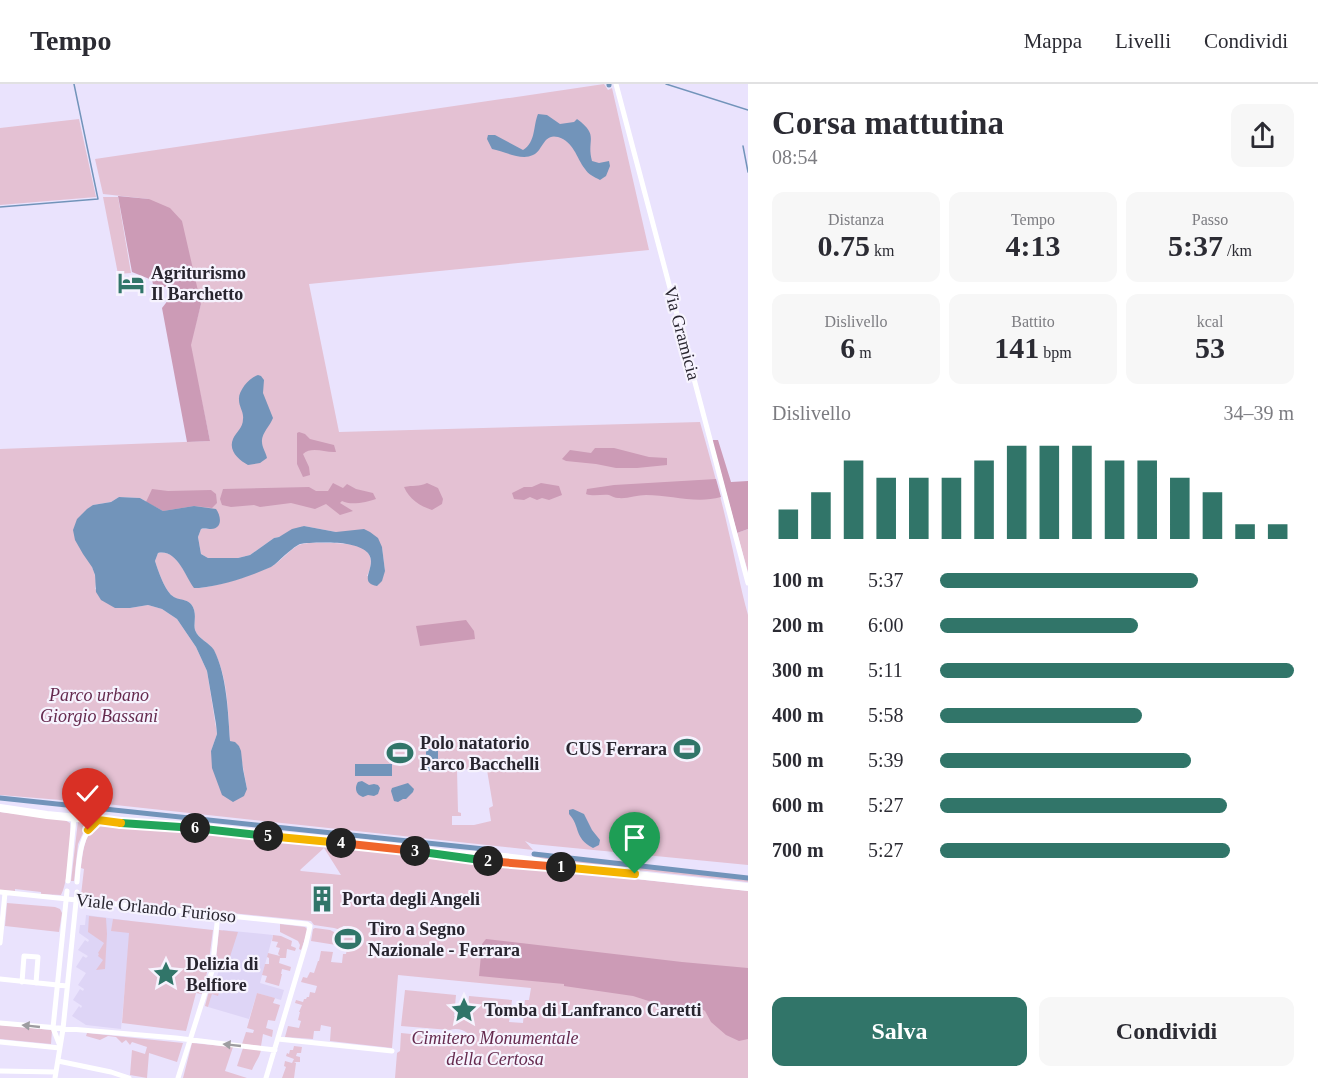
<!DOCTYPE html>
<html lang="it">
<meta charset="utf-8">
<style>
:root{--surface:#fff;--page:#f7f7f7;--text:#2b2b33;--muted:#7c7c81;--line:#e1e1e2;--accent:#317569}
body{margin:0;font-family:"Times New Roman",serif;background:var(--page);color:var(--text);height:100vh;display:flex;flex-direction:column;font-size:22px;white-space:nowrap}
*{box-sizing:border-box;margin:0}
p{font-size:20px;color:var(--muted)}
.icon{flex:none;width:33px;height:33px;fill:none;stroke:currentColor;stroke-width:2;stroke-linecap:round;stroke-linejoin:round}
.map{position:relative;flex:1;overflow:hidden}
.sheet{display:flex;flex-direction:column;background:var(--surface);width:570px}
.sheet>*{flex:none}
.pin{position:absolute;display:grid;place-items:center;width:51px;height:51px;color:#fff;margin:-62px -26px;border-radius:50% 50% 50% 0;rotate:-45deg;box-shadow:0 0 6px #0007}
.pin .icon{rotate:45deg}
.km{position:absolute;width:30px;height:30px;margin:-15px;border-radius:50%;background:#222;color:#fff;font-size:16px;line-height:30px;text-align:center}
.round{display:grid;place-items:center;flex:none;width:63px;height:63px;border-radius:12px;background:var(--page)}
.summary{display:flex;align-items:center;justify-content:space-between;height:102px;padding:0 24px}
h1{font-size:33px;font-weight:700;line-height:45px}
.metrics{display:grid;grid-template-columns:repeat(3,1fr);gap:9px;height:102px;padding:6px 24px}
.metrics div{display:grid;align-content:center;border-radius:12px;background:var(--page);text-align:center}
.metrics b{font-size:30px;font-weight:700}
.metrics small{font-size:16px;font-weight:400}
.metrics p{font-size:16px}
.chart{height:168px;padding:12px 24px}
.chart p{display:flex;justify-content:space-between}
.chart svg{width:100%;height:108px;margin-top:6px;stroke:var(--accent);stroke-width:6}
.button{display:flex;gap:12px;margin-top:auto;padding:12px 24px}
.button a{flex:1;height:69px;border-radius:12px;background:var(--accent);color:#fff;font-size:24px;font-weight:700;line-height:69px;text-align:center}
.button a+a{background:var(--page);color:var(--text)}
ul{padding:0 24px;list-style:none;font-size:20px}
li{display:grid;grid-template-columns:96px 72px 1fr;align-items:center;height:45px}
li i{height:15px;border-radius:8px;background:var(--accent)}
header{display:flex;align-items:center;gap:36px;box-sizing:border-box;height:84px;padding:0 30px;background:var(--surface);border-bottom:2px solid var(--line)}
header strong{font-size:28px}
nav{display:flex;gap:33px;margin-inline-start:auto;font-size:21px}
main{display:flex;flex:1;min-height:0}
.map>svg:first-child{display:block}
</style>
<header>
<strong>Tempo</strong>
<nav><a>Mappa</a><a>Livelli</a><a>Condividi</a></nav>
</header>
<main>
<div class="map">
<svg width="748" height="994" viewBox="0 0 748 994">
<rect width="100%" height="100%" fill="#eae3fd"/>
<path fill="#ded5f6" d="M86 831 131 837 121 945 86 941 72 932 79 922 81 924 82 922 73 916 80 905 83 907 84 905 78 901 86 889 76 883 83 872 86 874 88 872 78 866 85 856 88 858 89 856 79 849 80 841H85Z
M223 846 273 851 260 899 284 906 281 916 257 909 249 935 208 923 218 889Z"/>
<path fill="#e4c1d3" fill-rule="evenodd" d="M604 0 608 6 612 4 649 166 309 200 339 348 700 338C710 374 720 409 728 445 735 474 740 502 748 531V781L532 760 525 757 533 766 97 719 0 711V365L210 357 190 261 201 220 149 115 103 110 95 75ZM119 413 140 414 163 427 213 445H201L198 453 201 470 208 474H238L250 471 274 454 279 453 304 442 336 448 382 463 385 487 367 492C382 460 350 459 326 459 318 459 307 458 299 461 289 466 283 475 274 481 269 484 262 486 257 488 238 496 219 501 199 504L194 503C185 491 177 465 158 469L155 477C158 486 165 508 174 513 179 517 187 515 191 520 198 529 193 538 195 546 199 556 210 558 214 567 228 593 228 628 230 657L239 662 247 705 211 667 217 650 207 587 196 563 177 535 162 525 148 521 130 524 95 505C97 497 95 490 92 483L93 421 111 418ZM457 685 487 686 493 722 489 724 491 737 474 741H452V732H461V729L458 728Z
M79 35 96 113 0 121V44Z
M103 113H118L131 189 118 190Z
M748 445V488L737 449Z
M0 728 63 735 70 739C72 752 68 799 61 811L41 810V808L15 805V807L0 806Z
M78 737 88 738 78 760 74 797H71Z
M99 740 324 762 748 807V994H395L397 969 400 967 401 949 450 954 452 956H464L467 954V949C463 945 455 944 450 946L401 942 405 906 456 911 454 932 467 933 469 912 512 916 509 938 523 939 525 916H529L531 904 398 891 392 964 330 957 331 943 321 941 320 947H314L313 955 285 953 288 942 299 944 301 937 298 936 300 928H299L302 921 295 919 296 916 303 918 304 915H306L307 913H309L310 908 315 909 317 902 301 898 303 893 307 894 310 888 314 889 318 877H319L321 867 333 868 331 878 342 879 343 870H346L347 865H343L346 842H343L341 846 334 844 314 841 311 837 83 814 81 811 84 785 81 784C83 769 84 748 99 740ZM324 764 341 791 301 787 300 786Z
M534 772 748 796V798L537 775Z
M7 819 55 823 60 825 62 829 59 848 5 842Z
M89 832 106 834 107 850 105 885 96 886 103 876 98 872 99 870 98 869 104 859 88 848Z
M113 835 213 846 208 884 202 910 196 909 186 947 122 939 129 849 111 847Z
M280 840 305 843 308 846 301 866 299 865 300 861 298 857 280 848Z
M315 844 330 846 336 849 338 855 336 861 311 857 313 845Z
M219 846 238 848 225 888 215 885Z
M273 851 281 852 292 857 291 862 296 864 295 867 287 865 286 874H280L279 879 291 883 290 887 282 885 281 890H282L279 902 265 898 267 892 262 891 265 880H269V874L267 873 268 869 280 872 278 870 280 864 276 863 278 858 272 857Z
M213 892 223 894 218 912 212 910 208 923 205 922Z
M257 909 275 914 273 919 280 921 275 937 268 936 266 944 273 946 272 953 263 950 261 962 242 960 246 948 253 949 254 946 247 944Z
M0 941 52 946 51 960 0 955Z
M87 949 183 959 177 978 149 969 147 994 130 991 132 966 145 970 147 963 132 958 130 961 126 956 122 959 116 953 108 952 100 956 86 952Z
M192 959 233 963 225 987 247 994H183Z
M294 962 302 963 301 969H297L296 972 300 973V978H294L296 979 294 994H282L286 983 284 982 285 977 292 979 294 975 286 972 287 969 289 970 290 966H293Z
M243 964 261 966C259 975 255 978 252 986L237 982Z"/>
<path fill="#cc9bb6" d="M118 112 149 115 170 124 182 137 201 220 191 261 210 357 187 358 162 224 169 215V204L153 200 152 196 132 188Z
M299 348 305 350 310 355 334 361 336 368C325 369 312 362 303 370L309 383 310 391 303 393 297 380V349Z
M712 356H718L731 398 748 397V445L737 449Z
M595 364H614L649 373 667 374V381L637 384H616L596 380 566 377 562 375 570 366 591 369Z
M716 395 721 413C696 420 671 411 646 411 637 411 627 415 618 414 615 414 612 412 609 411 601 410 594 413 586 410L587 405 614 401Z
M333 399 343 404 347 400 356 405 373 409 376 415C367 418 351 422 342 417L340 419 353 427 340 431 326 420 315 425 291 419 260 423 254 421 231 423 222 421 220 415 223 405 309 403 316 407H328Z
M427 399 438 404 443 415 442 420 432 426C420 422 409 415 404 403 413 401 419 403 427 399Z
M541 399 559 402 562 411 549 416 542 414 537 416 530 413 524 416 514 415 512 409 524 403H532Z
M152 405 168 407 211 406 216 410 217 419 212 424 194 422 163 427 146 418Z
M466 536 474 547 475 555 420 562 416 542Z
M486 855 682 878 748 884V955L739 957 726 951 711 938 705 927 697 922H675L658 920 633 912 564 902V900L479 892 482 860Z"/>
<path fill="#7294ba" d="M538 30 547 31 560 40 574 38 577 35C600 52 586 55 592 77L599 79 609 77 610 82 606 92 600 96C594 93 588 90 585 85 576 73 574 58 558 53 543 49 543 67 533 71 521 77 504 67 492 65L487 55 488 51H495L523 66C536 58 533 42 538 30Z
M258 291 261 292 264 296 263 309 273 334C270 342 261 350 262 358 262 363 266 369 267 374L260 379 248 381C239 376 228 367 233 355 236 348 243 344 243 335 244 328 239 323 239 316 238 307 249 294 258 291Z
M119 413 140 414 163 427 194 422 216 425C221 432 223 444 211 445 208 445 204 444 201 445L198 453 201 470 208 474H238L250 471 274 454 279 453 292 445 304 442 336 448 364 445 370 448 378 454 382 463 385 487 382 497 377 502C350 498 396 469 347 460 339 458 308 458 300 460 295 462 289 468 285 471 280 475 276 480 271 483 248 493 224 501 199 504H194C185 492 177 465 158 469L155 477C158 486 165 508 174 513 179 516 187 515 191 520 198 529 193 539 195 546 199 556 209 558 214 566 227 592 228 628 230 657L235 658 239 662 241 667 243 685 247 705 244 712 233 718 222 711 212 684 211 667 217 650 216 640 207 587 196 563 177 535 162 525 148 521 130 524H115L101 516 96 508 95 491 92 483 83 470 75 456 73 446 77 435 87 425 93 421 111 418Z
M426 665H438V687H426Z
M355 680H392V692H355Z
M362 697 369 701 374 700 378 701 380 704 378 710 374 712 368 711 363 713C356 711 354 704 358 698Z
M408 699 414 705 413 708 406 715H403L398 718 394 717 391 707 392 704Z
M573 725 584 730 592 746 600 756 599 761 593 764C573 753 581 743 569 730V726Z"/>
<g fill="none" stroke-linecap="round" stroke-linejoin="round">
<path stroke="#7294ba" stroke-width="1.5" d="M666 0 748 26
M743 62 748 88
M0 123 98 115 74 0"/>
<path stroke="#7294ba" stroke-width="5" d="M609 0V1
M0 714 484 765
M534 770 748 794"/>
<path stroke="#fff" stroke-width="5" d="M616 0 748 499
M68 797 74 734
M77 798C79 775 79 752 97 736
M0 808 307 840 310 842 306 860 266 994
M0 859 5 809
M0 895 67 902
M22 898 24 872 38 873 36 899
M0 939 176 954 275 966
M278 955 392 967
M0 958 60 964
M60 962 53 944 67 807
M58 977 111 988 129 994
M0 987 56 988
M55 994 63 945 77 808
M178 994 212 887 218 830"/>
<path stroke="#fff" stroke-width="8" d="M0 724 47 731 158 742 181 743 444 770C484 770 526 774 566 783
M562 783 748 803"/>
</g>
<defs><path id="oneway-solid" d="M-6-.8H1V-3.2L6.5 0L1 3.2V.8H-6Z" transform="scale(1.5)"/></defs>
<g fill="#9e9da1">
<use href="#oneway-solid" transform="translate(31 942) rotate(-174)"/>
<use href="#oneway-solid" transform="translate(232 961) rotate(-174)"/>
</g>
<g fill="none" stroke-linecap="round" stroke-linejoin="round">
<g stroke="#fff" stroke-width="12">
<path id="split-1" d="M561 783 635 790"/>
</g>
<g stroke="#fff" stroke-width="12">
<path id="split-2" d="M488 777 561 783"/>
</g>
<g stroke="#fff" stroke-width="12">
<path id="split-3" d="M415 767 488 777"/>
</g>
<g stroke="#fff" stroke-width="12">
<path id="split-4" d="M341 759 415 767"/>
</g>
<g stroke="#fff" stroke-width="12">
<path id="split-5" d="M268 752 341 759"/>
</g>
<g stroke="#fff" stroke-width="12">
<path id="split-6" d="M195 744 268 752"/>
</g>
<g stroke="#fff" stroke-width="12">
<path id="split-7" d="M121 739 195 744"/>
</g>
<g stroke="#fff" stroke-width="12">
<path id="split-8" d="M88 746 98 736 121 739"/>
</g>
<use href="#split-1" stroke="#f5b400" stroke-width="8"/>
<use href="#split-2" stroke="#f0652b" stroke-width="8"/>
<use href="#split-3" stroke="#22a559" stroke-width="8"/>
<use href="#split-4" stroke="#f0652b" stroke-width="8"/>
<use href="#split-5" stroke="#f5b400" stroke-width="8"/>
<use href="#split-6" stroke="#22a559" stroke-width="8"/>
<use href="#split-7" stroke="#22a559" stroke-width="8"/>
<use href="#split-8" stroke="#f5b400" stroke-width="8"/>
</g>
<defs>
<g id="hotel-bare" transform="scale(2.07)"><path d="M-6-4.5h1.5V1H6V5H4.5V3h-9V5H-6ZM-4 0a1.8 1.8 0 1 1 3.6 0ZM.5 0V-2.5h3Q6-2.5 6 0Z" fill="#317569" stroke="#f6f3fe" stroke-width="2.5" paint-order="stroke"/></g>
<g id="stadium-bare" transform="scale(2.07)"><path d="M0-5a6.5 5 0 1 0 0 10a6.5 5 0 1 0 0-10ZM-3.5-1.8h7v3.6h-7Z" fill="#317569" stroke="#f6f3fe" stroke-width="2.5" paint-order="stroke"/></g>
<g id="building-bare" transform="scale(2.07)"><path d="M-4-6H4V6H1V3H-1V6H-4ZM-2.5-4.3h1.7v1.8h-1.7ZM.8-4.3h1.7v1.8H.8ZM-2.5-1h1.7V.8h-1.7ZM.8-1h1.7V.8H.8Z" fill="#317569" stroke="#f6f3fe" stroke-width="2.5" paint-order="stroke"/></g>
<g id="sight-bare" transform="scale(2.07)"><path d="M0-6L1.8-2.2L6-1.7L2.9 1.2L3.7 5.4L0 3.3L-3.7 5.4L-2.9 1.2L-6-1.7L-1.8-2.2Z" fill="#317569" stroke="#f6f3fe" stroke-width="2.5" paint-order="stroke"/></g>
</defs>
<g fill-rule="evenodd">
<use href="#hotel-bare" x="131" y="199"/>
<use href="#stadium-bare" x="687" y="665"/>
<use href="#stadium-bare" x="400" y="669"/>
<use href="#building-bare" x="322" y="815"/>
<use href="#stadium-bare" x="348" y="855"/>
<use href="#sight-bare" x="166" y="890"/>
<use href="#sight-bare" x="464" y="926"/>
</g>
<g text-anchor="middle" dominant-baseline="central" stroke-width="4.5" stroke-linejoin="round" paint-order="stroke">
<g font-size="18" font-weight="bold" fill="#28252f" stroke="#f6f3fe" text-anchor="start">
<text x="151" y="189">Agriturismo<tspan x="151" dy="21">Il Barchetto</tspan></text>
<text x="420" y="659">Polo natatorio<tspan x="420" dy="21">Parco Bacchelli</tspan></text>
<text x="667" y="665" text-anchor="end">CUS Ferrara</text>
<text x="342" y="815">Porta degli Angeli</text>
<text x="368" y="845">Tiro a Segno<tspan x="368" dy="21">Nazionale - Ferrara</tspan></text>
<text x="186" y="880">Delizia di<tspan x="186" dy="21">Belfiore</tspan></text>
<text x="484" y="926">Tomba di Lanfranco Caretti</text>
</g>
<g font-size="18" fill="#28252f" stroke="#f6f3fe">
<text transform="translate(682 249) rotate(75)">Via Gramicia</text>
<text transform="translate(156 824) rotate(6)">Viale Orlando Furioso</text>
</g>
<g font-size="18" font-style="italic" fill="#652a4e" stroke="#f6f3fe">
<text x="99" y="611">Parco urbano<tspan x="99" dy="21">Giorgio Bassani</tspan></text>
<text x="495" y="954">Cimitero Monumentale<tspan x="495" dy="21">della Certosa</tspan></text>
</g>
</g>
</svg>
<div class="pin" style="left:635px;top:790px;background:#1e9e55"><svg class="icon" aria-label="arrive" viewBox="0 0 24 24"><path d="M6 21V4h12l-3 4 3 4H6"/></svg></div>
<div class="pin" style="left:88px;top:746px;background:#d93025"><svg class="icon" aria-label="check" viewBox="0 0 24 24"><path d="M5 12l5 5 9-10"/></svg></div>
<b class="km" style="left:561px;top:783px">1</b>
<b class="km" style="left:488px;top:777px">2</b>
<b class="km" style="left:415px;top:767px">3</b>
<b class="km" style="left:341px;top:759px">4</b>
<b class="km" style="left:268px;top:752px">5</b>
<b class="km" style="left:195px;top:744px">6</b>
</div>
<section class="sheet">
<div class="summary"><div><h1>Corsa mattutina</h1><p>08:54</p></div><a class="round"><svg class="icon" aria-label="share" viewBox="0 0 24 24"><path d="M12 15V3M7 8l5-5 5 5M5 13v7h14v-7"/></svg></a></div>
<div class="metrics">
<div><p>Distanza</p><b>0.75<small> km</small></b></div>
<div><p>Tempo</p><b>4:13</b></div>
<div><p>Passo</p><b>5:37<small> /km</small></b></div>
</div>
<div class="metrics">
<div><p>Dislivello</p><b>6<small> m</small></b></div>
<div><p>Battito</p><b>141<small> bpm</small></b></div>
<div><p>kcal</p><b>53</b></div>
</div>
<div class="chart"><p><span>Dislivello</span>34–39 m</p>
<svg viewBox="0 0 160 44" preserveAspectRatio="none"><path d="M5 44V32M15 44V25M25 44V12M35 44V19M45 44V19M55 44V19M65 44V12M75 44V6M85 44V6M95 44V6M105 44V12M115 44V12M125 44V19M135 44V25M145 44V38M155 44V38"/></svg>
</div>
<ul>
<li><b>100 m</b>5:37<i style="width:73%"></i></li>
<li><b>200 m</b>6:00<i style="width:56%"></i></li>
<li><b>300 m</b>5:11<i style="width:100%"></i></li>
<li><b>400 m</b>5:58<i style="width:57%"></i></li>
<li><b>500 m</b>5:39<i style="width:71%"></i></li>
<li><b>600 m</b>5:27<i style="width:81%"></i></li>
<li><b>700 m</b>5:27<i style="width:82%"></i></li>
</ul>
<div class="button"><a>Salva</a><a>Condividi</a></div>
</section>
</main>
